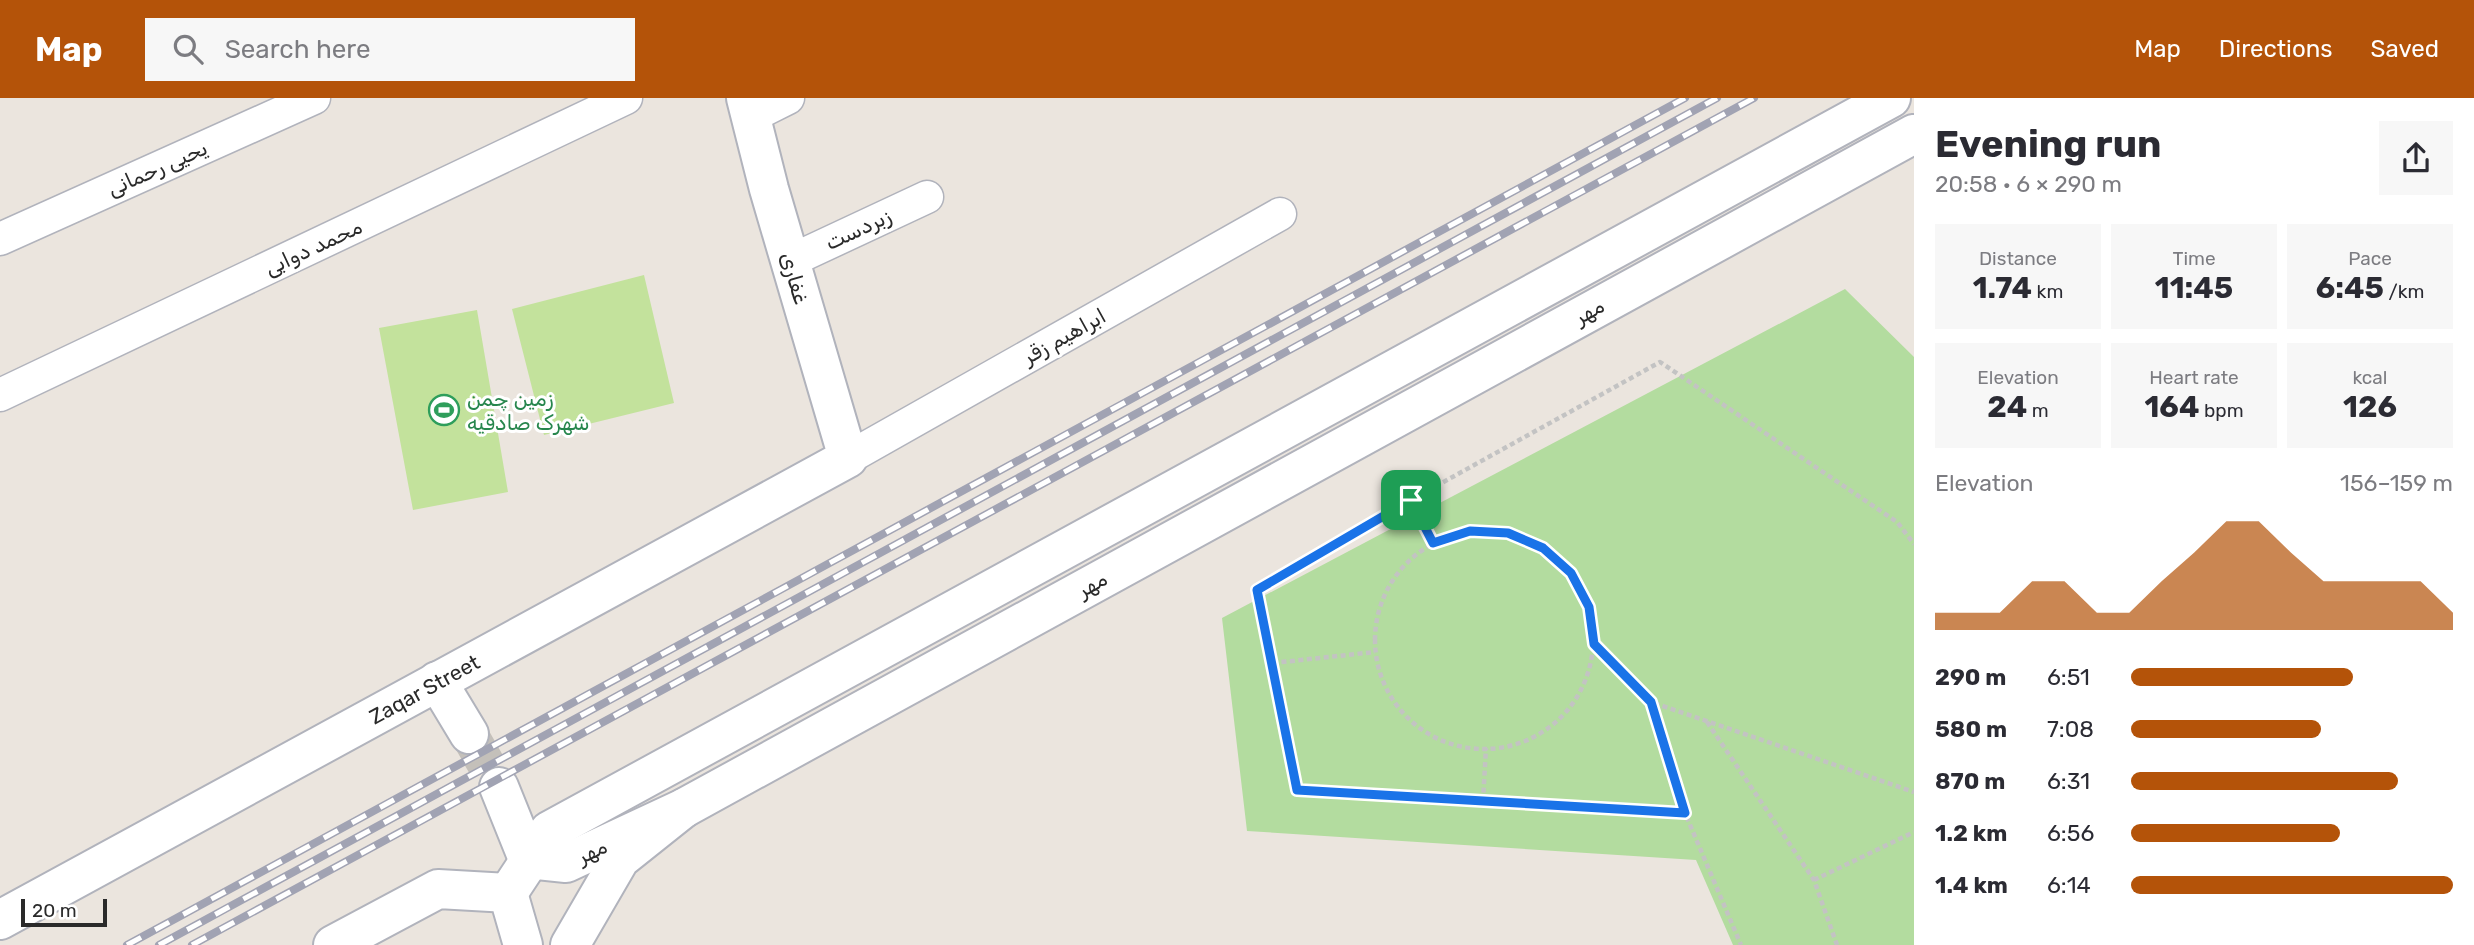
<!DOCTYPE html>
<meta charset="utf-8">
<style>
:root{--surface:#fff;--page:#f7f7f7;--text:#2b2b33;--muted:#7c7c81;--accent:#b45309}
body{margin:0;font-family:Rubik,"Noto Sans Arabic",sans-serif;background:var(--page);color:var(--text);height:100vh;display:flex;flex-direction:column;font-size:26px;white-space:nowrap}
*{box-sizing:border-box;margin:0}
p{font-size:23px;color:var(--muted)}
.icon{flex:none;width:38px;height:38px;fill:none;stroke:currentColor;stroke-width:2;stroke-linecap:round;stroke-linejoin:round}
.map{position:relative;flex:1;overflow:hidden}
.side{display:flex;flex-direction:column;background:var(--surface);width:560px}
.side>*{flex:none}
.scale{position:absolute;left:21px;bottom:18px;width:86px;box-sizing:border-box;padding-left:7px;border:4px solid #2a2a2a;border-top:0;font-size:19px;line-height:24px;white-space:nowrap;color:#2a2a2a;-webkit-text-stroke:5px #fff;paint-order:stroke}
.pin{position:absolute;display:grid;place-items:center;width:60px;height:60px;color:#fff;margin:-30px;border-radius:14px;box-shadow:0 4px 10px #0006}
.round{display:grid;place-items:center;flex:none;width:74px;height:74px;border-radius:0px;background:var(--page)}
.headline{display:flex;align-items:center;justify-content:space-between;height:119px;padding:0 21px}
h1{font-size:38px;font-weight:700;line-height:52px}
.stats{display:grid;grid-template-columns:repeat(3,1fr);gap:10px;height:119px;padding:7px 21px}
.stats div{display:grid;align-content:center;border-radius:0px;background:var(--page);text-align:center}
.stats b{font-size:30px;font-weight:700}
.stats small{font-size:19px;font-weight:400}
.stats p{font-size:19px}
.chart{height:196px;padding:14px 21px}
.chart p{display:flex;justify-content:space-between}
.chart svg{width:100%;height:126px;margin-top:7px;fill:var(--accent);opacity:.7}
ul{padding:0 21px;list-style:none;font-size:23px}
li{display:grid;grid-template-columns:112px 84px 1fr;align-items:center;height:52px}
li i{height:18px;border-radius:9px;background:var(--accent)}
header{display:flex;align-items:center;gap:42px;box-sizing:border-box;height:98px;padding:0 35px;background:var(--accent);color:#fff}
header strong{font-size:33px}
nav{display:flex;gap:38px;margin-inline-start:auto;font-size:24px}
.search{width:490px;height:63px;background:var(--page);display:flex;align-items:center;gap:18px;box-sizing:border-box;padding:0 24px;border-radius:0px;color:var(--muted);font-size:26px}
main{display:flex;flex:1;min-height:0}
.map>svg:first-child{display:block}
</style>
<header>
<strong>Map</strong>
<div class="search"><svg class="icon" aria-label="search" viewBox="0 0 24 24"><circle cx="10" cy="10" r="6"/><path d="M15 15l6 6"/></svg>Search here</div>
<nav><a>Map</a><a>Directions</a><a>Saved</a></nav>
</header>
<main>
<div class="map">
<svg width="1914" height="847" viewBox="0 0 1914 847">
<rect width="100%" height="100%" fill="#ebe5de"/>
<path fill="#b3dc9f" d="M1845 191 1914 259V847H1733L1696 762 1247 733 1222 520Z"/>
<path fill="#c3e29c" d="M644 177 674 305 544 337 512 211Z
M477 212 508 394 413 412 379 230Z"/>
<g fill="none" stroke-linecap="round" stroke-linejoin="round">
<path stroke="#c4c0ba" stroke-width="38" stroke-dasharray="38 19" stroke-linecap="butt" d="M469 636 499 689"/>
<g stroke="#b1b3bc" stroke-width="35">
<path id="minor" d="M750 19 788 0
M0 141 314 0
M790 163 927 99
M0 297 626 0
M848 360 1280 116"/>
</g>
<g stroke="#b1b3bc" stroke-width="42">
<g id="tertiary">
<path d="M437 583 469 636"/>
<path d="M499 689 528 761"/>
<path d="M528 761 566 765 684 710 1914 36"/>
<path d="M508 795 549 733 1891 0"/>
<path id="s1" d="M0 822 848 360 769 91 746 0"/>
</g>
</g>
<g stroke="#b1b3bc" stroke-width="42">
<path id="secondary" d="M333 847 438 791 508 795 523 847
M570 847 620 761 684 710"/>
</g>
<path stroke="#c3c3c3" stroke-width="4.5" stroke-dasharray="5 3.5" stroke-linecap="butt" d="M1411 402 1257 492 1297 692 1685 715
M1375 542a109 109 0 1 1 218 0a109 109 0 1 1-218 0Z
M1433 445 1411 402 1660 264 1897 424 1914 446
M1594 546 1651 604 1914 694
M1273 565 1375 554
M1652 605 1685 715 1741 847
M1707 624 1814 782 1837 847
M1483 703 1486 650
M1814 782 1914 734"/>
<use href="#minor" stroke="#fff" stroke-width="32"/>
<use href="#tertiary" stroke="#fff" stroke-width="38"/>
<use href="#secondary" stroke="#fff" stroke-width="38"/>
<g stroke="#a1a3b3" stroke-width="8">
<path id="rail" d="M127 847 1685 0
M159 847 1717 0
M192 847 1754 0"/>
</g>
<use href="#rail" stroke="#fff" stroke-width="5" stroke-dasharray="16" stroke-linecap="butt"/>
</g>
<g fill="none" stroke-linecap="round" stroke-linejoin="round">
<g stroke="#fff" stroke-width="14">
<path id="route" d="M1411 402 1433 445 1470 433 1508 435 1543 450 1571 475 1589 509 1594 546 1651 604 1685 715 1297 692 1257 492Z"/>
</g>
<use href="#route" stroke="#1a73e8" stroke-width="9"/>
</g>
<defs>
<g id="stadium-ring" transform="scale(1.575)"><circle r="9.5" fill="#fff" stroke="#2e9e5b" stroke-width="1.5"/><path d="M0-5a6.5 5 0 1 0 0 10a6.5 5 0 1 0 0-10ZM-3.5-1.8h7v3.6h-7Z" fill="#2e9e5b"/></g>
</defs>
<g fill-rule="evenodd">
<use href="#stadium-ring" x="444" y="312"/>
</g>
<g text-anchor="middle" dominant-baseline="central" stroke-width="6" stroke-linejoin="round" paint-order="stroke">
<g font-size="21" fill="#2a2a2a" stroke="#fff">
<text transform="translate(157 70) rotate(-24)">یحیی رحمانی</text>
<text transform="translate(858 131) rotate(-25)">زبردست</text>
<text transform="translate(313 149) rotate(-25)">محمد دوابی</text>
<text transform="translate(795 180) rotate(74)">غفاری</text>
<text transform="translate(1589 213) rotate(-29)">مهر</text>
<text transform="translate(1064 238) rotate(-29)">ابراهیم زقر</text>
<text transform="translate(1092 486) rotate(-29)">مهر</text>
<text stroke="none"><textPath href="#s1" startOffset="483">Zaqar Street</textPath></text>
<text transform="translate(592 753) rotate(-25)">مهر</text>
</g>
<g font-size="21" fill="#27864d" stroke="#fff" text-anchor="start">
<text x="467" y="300">زمین چمن<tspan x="467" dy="24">شهرک صادقیه</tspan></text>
</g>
</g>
</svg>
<div class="scale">20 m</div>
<div class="pin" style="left:1411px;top:402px;background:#1e9e55"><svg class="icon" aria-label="arrive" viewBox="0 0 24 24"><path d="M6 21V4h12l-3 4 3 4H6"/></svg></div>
</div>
<section class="side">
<div class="headline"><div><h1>Evening run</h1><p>20:58 · 6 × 290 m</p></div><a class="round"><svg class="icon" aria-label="share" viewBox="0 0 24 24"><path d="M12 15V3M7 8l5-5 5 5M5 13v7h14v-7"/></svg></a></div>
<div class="stats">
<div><p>Distance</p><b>1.74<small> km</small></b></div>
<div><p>Time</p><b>11:45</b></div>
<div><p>Pace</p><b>6:45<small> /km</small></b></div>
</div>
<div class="stats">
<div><p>Elevation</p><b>24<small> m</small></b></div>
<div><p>Heart rate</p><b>164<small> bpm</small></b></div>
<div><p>kcal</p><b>126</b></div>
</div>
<div class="chart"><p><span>Elevation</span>156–159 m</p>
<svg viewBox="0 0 160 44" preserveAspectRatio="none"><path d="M0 44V38L10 38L20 38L30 27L40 27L50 38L60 38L70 27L80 17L90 6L100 6L110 17L120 27L130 27L140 27L150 27L160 38V44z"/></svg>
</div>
<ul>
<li><b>290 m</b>6:51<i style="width:69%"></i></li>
<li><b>580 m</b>7:08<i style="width:59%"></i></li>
<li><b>870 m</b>6:31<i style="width:83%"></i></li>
<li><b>1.2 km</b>6:56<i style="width:65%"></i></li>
<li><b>1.4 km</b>6:14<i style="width:100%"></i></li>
</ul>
</section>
</main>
